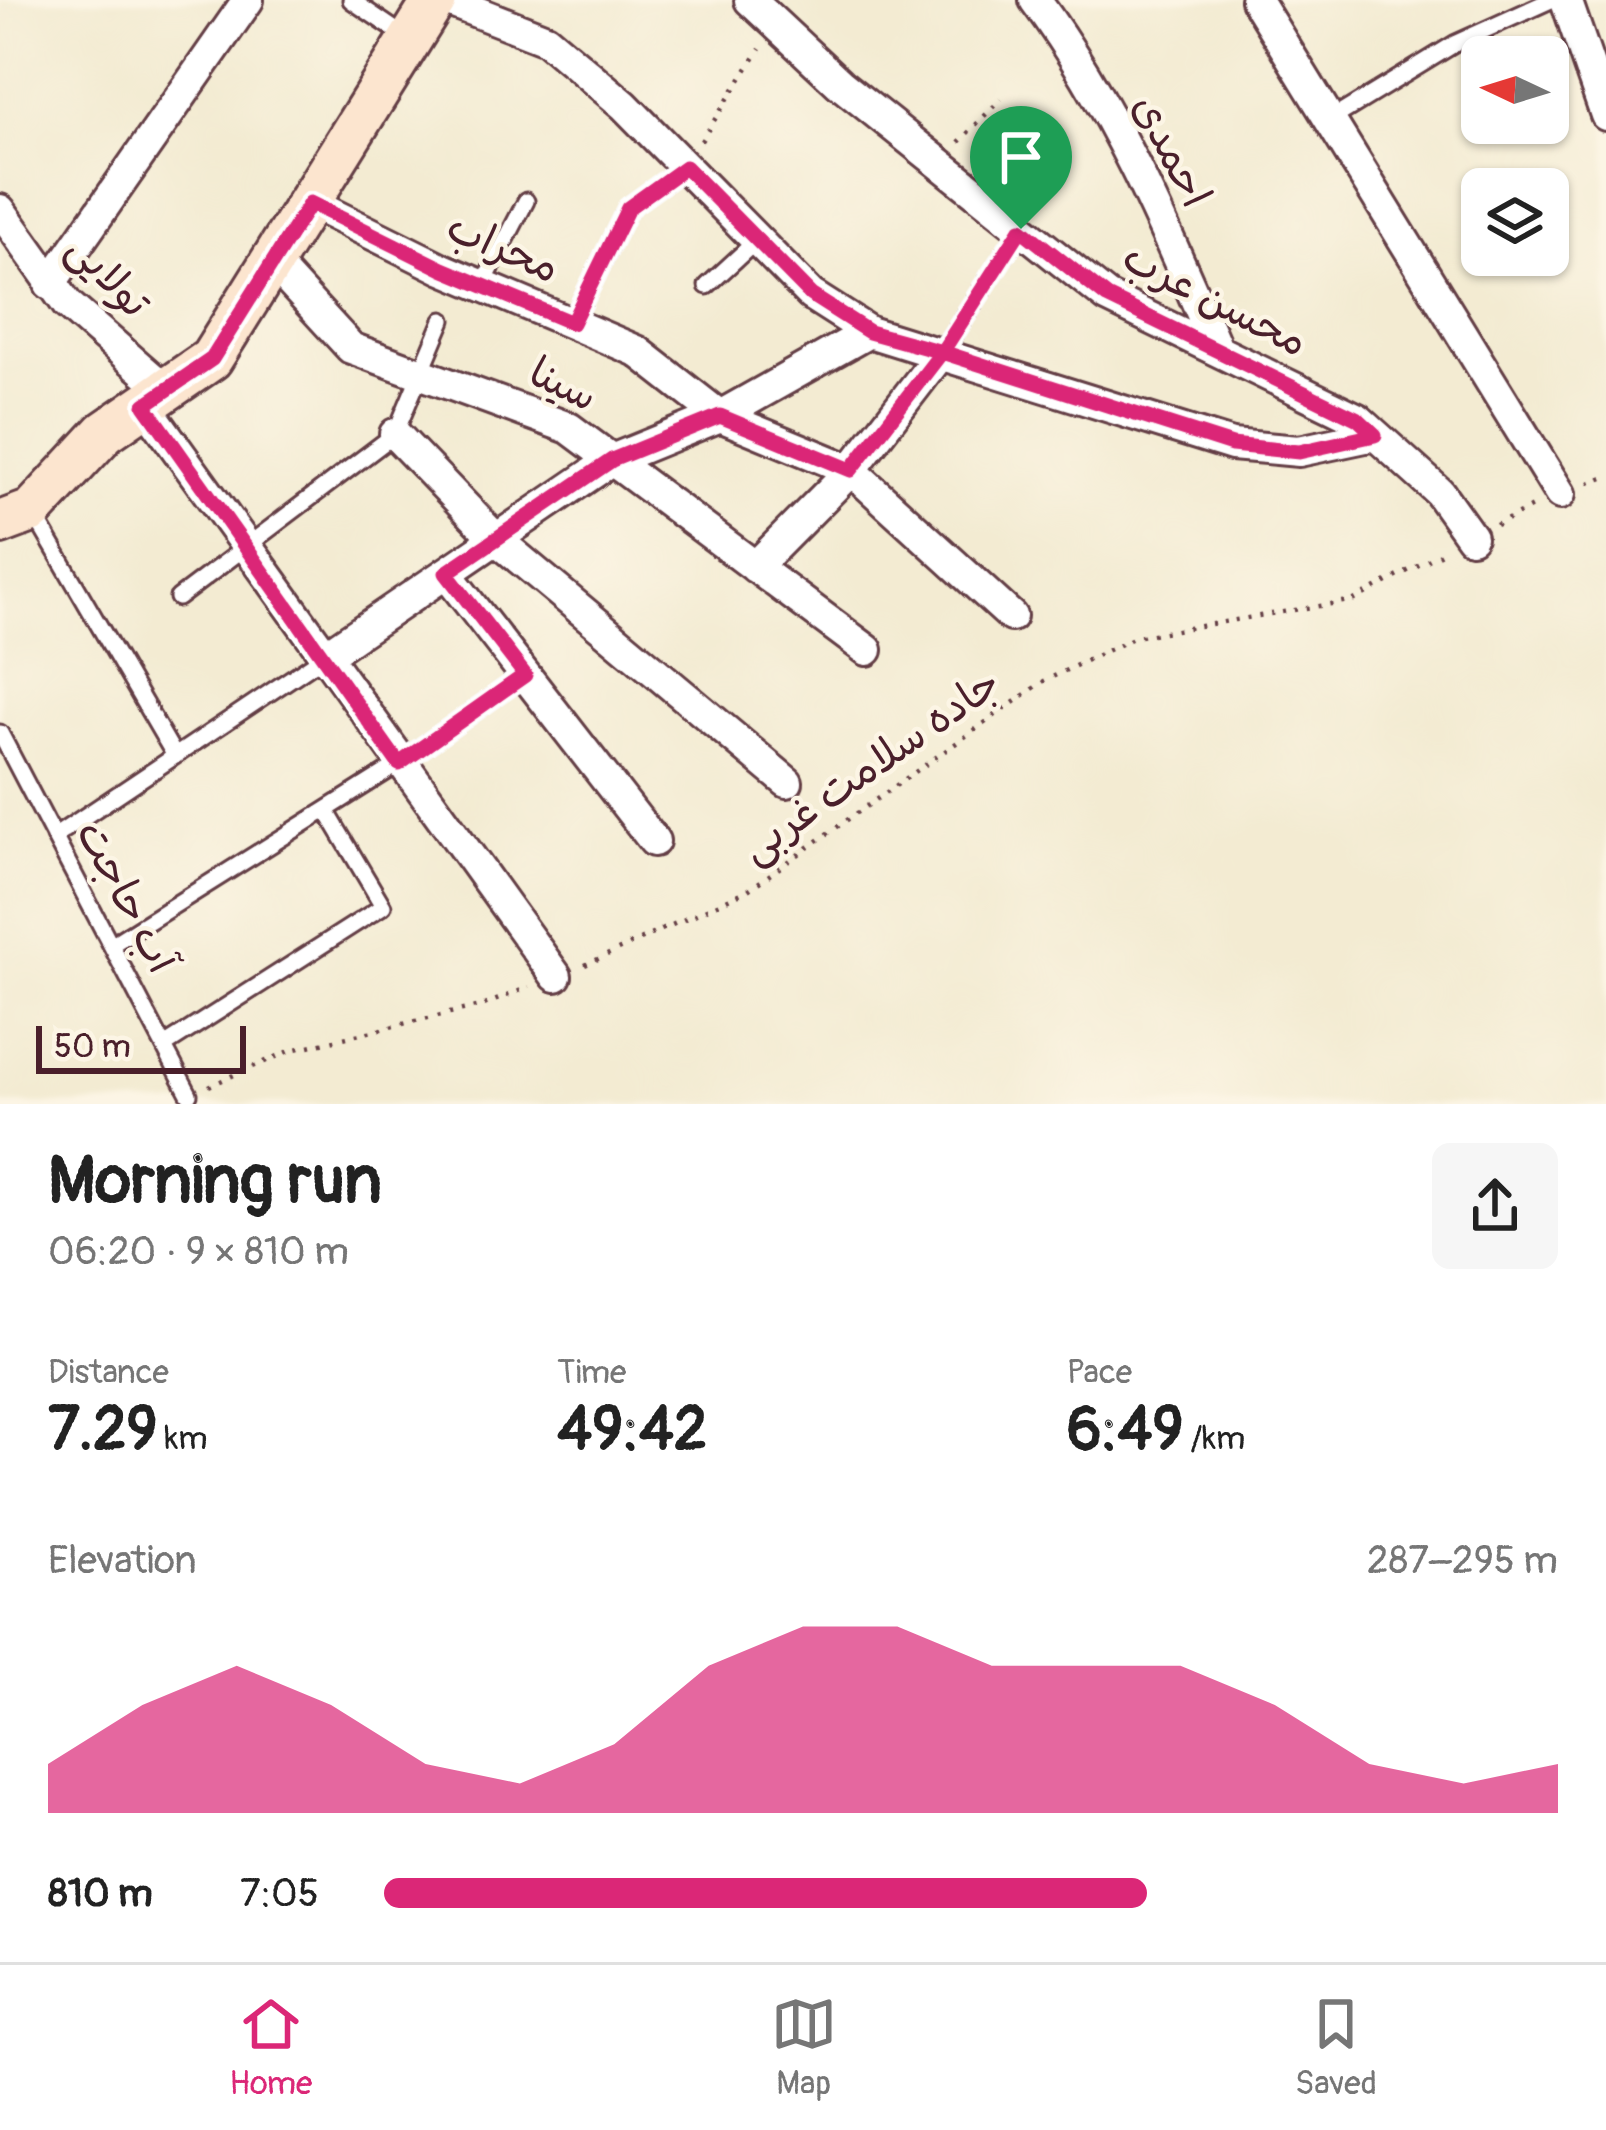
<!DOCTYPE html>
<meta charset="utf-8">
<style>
:root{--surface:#fff;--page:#f6f6f6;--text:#222;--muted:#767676;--line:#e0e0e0;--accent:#db2777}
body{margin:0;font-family:Pangolin,"Playpen Sans Arabic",sans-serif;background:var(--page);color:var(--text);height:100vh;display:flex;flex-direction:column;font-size:45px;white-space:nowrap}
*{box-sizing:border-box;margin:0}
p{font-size:39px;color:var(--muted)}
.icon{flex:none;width:66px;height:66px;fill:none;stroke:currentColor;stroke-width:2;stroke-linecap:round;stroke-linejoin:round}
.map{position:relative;height:1104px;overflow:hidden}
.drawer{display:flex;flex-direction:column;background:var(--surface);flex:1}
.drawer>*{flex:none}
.needle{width:78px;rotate:274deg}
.tools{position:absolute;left:1461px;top:36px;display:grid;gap:24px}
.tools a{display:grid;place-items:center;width:108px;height:108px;border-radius:18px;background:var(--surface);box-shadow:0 3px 9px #0004;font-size:60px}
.scale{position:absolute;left:36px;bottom:30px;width:210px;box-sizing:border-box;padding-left:12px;border:6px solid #4a1f2b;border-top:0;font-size:33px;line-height:42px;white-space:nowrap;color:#4a1f2b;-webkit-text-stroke:9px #fcf5e5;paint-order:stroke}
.pin{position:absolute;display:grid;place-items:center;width:102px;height:102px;color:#fff;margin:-123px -51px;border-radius:50% 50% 50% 0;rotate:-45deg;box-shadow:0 0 12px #0007}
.pin .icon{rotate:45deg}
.round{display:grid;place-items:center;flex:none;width:126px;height:126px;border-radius:18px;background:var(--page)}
.summary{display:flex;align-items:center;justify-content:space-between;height:204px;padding:0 48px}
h1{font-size:66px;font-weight:700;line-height:90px}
.metrics{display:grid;grid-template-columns:repeat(3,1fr);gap:18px;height:204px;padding:12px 48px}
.metrics div{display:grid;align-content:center}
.metrics b{font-size:60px;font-weight:700}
.metrics small{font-size:33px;font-weight:400}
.metrics p{font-size:33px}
.chart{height:336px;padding:24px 48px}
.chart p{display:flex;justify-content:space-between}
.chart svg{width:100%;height:216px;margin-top:12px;fill:var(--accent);opacity:.7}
ul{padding:0 48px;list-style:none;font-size:39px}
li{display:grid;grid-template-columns:192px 144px 1fr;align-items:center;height:90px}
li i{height:30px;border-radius:15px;background:var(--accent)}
.menu{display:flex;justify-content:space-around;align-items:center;height:168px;border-top:3px solid var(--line);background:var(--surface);font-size:33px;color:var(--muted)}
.menu a{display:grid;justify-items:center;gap:6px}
.menu .selected{color:var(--accent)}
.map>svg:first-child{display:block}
</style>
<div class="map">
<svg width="1606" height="1104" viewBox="0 0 1606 1104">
<rect width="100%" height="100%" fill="#fcf5e5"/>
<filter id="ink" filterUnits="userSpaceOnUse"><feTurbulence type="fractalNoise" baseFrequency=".00833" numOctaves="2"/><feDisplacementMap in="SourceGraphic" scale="24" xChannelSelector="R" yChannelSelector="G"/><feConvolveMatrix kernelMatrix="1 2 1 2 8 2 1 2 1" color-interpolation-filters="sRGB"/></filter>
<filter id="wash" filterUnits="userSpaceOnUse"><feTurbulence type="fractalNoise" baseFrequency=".004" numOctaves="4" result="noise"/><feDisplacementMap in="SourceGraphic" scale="48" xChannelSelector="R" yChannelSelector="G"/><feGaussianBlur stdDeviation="2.7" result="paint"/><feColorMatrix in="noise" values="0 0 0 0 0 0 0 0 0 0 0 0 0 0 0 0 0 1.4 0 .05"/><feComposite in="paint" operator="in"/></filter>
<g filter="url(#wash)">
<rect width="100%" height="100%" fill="#f3ebd2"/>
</g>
<g filter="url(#ink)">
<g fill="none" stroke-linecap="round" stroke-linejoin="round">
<g stroke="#633e44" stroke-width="21">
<path id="service" d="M351 0 407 38
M1330 120 1456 43 1551 0
M482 286 526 201
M707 286 757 240
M572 323 628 208 685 167
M942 352 1021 229
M34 514 175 756
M178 598 395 434 443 320
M0 733 189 1094
M54 837 323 657
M111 945 399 764 525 675
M164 1046 383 906 326 810"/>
</g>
<g stroke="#633e44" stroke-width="36">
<path id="minor" d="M446 0 546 39 624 105 811 295 869 332 1232 445 1299 451 1375 435
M750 0 840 84 1107 297 1358 419 1439 492 1471 537
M1035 0C1113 105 1166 230 1217 349
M1256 0 1560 494
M1566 0 1606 115
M310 203 443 269 637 351 720 416 851 470 1011 616
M0 210 67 304 166 390
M272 262 351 348 569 428 867 650
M50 284 248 0
M145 405 556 976
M395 434 496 539 787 782
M755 567 851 470 942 352
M446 573 654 841
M323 657 612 460 720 416 869 332"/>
</g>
<g stroke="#633e44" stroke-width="48">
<path id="secondary" d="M0 523 32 511 105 432 211 359 435 0"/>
</g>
<path stroke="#633e44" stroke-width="4.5" stroke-dasharray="3 9" stroke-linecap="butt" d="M701 141 760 49
M959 142 1001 99
M1589 483 1606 477
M1496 525 1534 506
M585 965 748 890 1044 681 1135 637 1354 600 1443 552
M209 1086 292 1050 484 1005 529 987"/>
<use href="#service" stroke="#fff" stroke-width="15"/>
<use href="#minor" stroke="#fff" stroke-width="30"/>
<use href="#secondary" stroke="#fce5cf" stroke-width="42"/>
</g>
</g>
<g fill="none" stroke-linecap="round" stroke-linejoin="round" filter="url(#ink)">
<g stroke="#fff" stroke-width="24">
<path id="route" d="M1021 229 942 352 869 332 811 295 685 167 628 208 572 323 443 269 310 203 212 359 145 405 399 764 525 675 446 573 612 460 720 416 851 470 942 352 1232 445 1299 452 1375 435 1358 419 1107 297 1021 229"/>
</g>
<use href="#route" stroke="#db2777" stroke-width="15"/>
</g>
<g text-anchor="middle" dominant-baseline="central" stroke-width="9" stroke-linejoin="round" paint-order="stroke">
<g font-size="42" fill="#4a1f2b" stroke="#fcf5e5">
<text transform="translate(1171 151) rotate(63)">احمدی</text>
<text transform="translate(503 248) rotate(23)">محراب</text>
<text transform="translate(108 276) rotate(46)">تولایی</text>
<text transform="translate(1215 300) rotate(27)">محسن عرب</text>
<text transform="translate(563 385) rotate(26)">سینا</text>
<text transform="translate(871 766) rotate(-35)">جاده سلامت غربی</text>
<text transform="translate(126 897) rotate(62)">آب حاجت</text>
</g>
</g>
</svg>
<div class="tools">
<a><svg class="needle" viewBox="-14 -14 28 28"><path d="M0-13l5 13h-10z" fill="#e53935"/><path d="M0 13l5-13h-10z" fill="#767676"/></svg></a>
<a><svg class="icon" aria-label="layers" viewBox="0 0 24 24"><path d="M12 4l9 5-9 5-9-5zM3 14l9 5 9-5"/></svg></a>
</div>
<div class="scale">50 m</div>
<div class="pin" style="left:1021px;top:229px;background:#1e9e55"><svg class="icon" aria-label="arrive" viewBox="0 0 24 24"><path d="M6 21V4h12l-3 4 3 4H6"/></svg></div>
</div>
<section class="drawer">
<div class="summary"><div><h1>Morning run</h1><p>06:20 · 9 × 810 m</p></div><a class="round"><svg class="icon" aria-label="share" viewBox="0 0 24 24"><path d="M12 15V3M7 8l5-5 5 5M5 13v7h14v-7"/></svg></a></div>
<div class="metrics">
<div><p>Distance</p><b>7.29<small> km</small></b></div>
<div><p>Time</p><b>49:42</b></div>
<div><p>Pace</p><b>6:49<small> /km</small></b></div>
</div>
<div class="chart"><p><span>Elevation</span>287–295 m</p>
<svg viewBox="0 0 160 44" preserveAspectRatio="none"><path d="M0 44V34L10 22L20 14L30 22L40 34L50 38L60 30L70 14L80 6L90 6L100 14L110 14L120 14L130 22L140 34L150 38L160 34V44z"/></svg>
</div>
<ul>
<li><b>810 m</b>7:05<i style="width:65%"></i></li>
</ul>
</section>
<nav class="menu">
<a class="selected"><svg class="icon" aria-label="home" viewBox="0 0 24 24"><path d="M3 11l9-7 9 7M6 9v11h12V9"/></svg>Home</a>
<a><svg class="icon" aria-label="map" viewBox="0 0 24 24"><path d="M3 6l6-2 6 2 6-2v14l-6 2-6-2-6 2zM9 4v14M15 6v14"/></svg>Map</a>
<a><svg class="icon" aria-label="saved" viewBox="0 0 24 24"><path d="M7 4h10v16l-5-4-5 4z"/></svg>Saved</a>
</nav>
